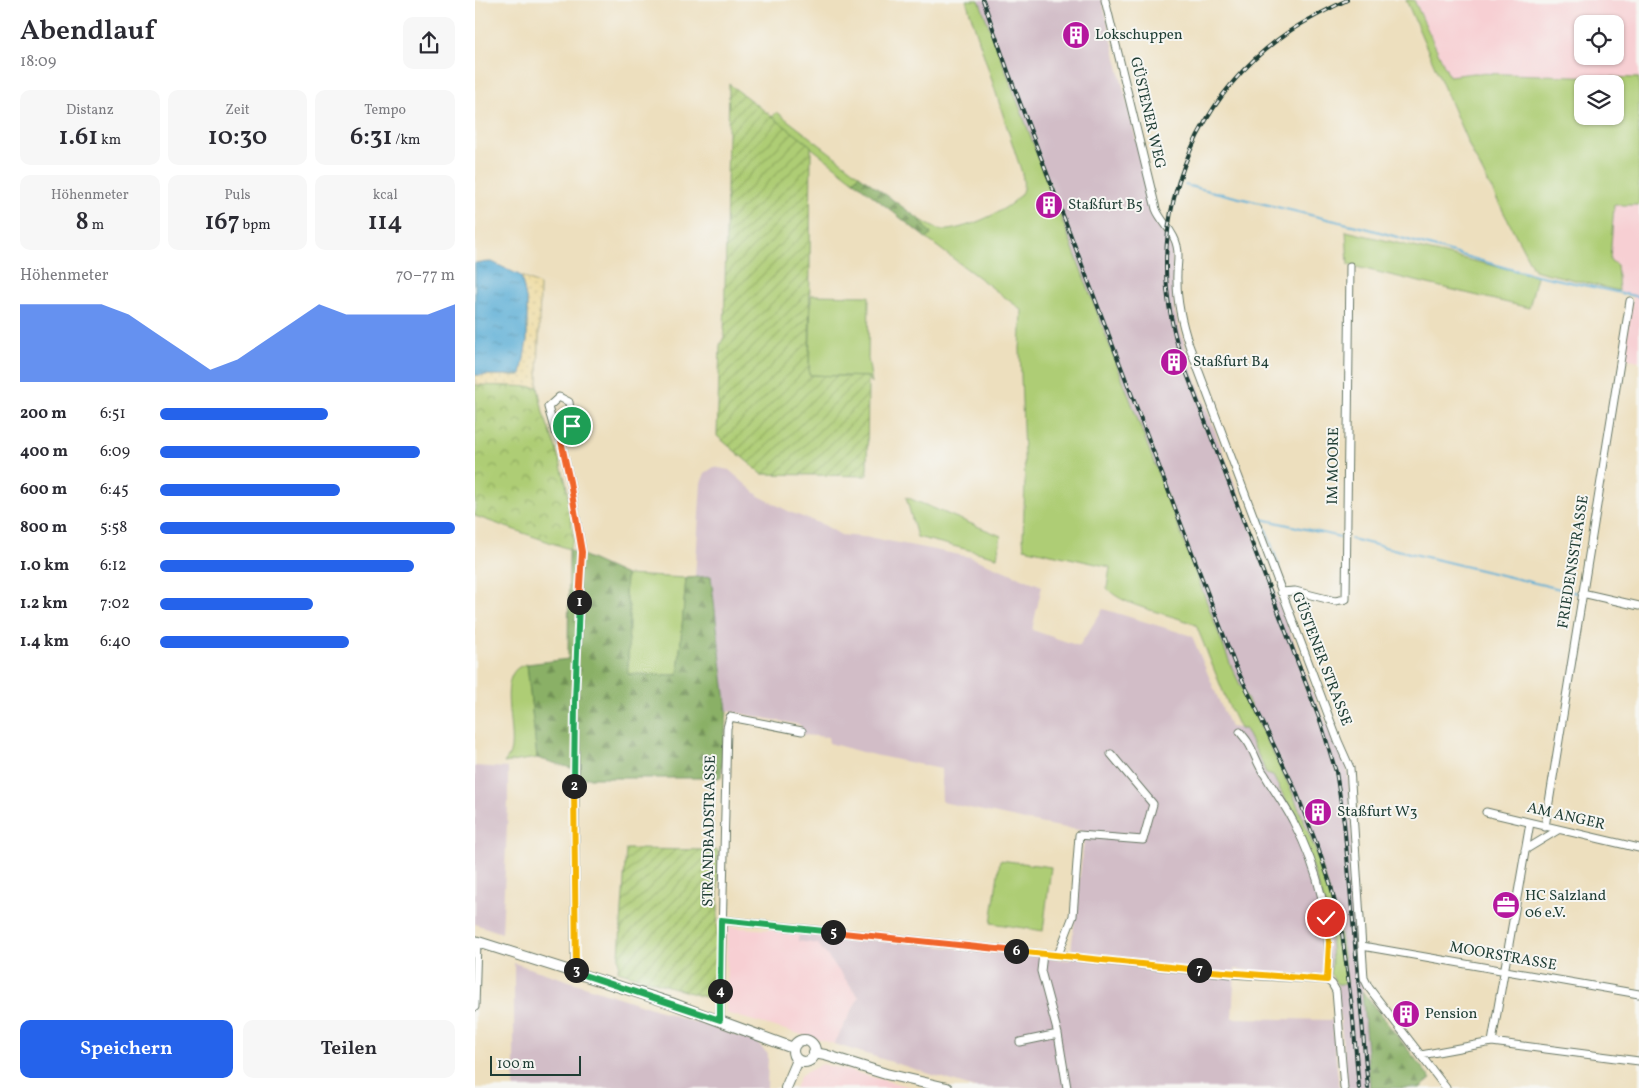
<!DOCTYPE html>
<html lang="de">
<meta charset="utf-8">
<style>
:root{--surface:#fff;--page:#f7f7f7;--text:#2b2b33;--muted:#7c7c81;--accent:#2563eb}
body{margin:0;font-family:Vollkorn,serif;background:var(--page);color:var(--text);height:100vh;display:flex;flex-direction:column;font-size:19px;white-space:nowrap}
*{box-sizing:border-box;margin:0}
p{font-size:16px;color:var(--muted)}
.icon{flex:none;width:28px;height:28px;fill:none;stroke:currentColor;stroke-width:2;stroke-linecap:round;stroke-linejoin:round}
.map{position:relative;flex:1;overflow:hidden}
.side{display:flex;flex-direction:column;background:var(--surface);width:475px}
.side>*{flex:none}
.fabs{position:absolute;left:1099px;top:15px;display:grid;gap:10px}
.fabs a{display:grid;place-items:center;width:50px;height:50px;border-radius:10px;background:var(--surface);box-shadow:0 1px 4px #0004;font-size:25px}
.scale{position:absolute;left:15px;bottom:12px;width:91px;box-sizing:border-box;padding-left:5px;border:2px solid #1f3d34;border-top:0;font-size:14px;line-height:18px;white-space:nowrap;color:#1f3d34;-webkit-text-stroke:4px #f6f6f2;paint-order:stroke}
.pin{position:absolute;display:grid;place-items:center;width:42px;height:42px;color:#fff;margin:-21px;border:2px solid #fff;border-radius:50%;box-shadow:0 1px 5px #0007}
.km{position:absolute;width:25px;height:25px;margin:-12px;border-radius:50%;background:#222;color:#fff;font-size:14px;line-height:25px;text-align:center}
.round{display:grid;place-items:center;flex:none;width:52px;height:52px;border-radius:10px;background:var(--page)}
.summary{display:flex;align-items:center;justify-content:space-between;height:85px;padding:0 20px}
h1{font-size:28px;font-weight:600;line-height:38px}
.stats{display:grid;grid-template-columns:repeat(3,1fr);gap:8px;height:85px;padding:5px 20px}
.stats div{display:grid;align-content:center;border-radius:10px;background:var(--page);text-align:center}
.stats b{font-size:25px;font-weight:600}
.stats small{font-size:14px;font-weight:400}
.stats p{font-size:14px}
.chart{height:140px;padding:10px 20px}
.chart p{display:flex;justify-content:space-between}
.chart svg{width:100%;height:90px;margin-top:5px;fill:var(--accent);opacity:.7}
.cta{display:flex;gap:10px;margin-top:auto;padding:10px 20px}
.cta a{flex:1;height:58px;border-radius:10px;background:var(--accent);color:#fff;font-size:20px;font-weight:600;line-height:58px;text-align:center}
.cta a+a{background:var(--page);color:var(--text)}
ul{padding:0 20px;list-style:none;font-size:16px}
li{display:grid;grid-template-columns:80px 60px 1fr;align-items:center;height:38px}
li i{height:12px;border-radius:6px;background:var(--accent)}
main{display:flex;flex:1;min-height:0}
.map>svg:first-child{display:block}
</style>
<main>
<section class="side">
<div class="summary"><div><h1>Abendlauf</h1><p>18:09</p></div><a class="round"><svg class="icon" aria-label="share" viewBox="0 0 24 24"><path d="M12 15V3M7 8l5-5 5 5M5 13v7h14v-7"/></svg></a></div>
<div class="stats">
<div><p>Distanz</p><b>1.61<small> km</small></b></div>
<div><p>Zeit</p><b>10:30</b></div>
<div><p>Tempo</p><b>6:31<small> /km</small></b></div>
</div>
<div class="stats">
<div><p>Höhenmeter</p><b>8<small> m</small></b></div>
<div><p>Puls</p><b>167<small> bpm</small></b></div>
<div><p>kcal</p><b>114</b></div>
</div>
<div class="chart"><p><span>Höhenmeter</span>70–77 m</p>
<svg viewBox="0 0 160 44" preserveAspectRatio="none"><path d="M0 44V6L10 6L20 6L30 6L40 11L50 20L60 29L70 38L80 33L90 24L100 15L110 6L120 11L130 11L140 11L150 11L160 6V44z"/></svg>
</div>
<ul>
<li><b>200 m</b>6:51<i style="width:57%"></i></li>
<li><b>400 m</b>6:09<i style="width:88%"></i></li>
<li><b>600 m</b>6:45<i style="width:61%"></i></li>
<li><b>800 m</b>5:58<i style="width:100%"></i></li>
<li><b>1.0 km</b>6:12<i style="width:86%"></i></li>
<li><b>1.2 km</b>7:02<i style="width:52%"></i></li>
<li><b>1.4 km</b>6:40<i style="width:64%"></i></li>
</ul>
<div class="cta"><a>Speichern</a><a>Teilen</a></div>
</section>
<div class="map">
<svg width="1164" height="1088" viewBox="0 0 1164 1088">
<defs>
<pattern id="forest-firs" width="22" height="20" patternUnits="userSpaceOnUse" patternTransform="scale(1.25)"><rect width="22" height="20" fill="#8ab066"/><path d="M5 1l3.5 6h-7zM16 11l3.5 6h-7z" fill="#709055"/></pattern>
<pattern id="sand-dots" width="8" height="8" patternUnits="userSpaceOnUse" patternTransform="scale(1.25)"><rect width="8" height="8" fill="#eeda9e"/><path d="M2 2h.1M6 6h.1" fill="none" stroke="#ccbc89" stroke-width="1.8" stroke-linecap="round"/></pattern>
<pattern id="park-crowns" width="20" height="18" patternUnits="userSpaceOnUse" patternTransform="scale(1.25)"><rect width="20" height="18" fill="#aecd74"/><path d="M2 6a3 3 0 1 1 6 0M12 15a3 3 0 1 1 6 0" fill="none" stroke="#8da860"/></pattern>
<pattern id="garden-furrows" width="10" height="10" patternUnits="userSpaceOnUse" patternTransform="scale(1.25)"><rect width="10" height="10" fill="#aecd74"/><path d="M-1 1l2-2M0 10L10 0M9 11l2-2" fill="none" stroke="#8da860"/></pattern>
<pattern id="water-ripples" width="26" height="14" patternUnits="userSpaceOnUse" patternTransform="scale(1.25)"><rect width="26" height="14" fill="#5baed6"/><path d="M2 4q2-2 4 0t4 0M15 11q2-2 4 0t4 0" fill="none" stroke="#4b8fae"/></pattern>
</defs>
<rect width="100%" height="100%" fill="#f6f6f2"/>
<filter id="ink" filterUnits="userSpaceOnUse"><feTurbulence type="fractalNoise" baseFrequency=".02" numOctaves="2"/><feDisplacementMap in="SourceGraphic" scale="10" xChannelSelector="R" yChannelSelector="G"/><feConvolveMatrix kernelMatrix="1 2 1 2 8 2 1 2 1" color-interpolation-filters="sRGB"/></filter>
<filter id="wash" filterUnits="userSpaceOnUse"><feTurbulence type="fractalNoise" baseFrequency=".0096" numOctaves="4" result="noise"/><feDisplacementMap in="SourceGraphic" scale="20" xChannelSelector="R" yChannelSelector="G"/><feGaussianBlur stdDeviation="1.12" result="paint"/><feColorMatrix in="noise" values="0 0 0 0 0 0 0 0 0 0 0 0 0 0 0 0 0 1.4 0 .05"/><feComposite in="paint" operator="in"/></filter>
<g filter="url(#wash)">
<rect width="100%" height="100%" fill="#eddfbe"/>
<path fill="#f7cfd3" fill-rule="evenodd" d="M939 0H1164V78L999 73 973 77ZM1108 24H1140V56H1108Z
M1139 205H1164V361L1148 358 1158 295 1144 291 1142 265 1135 261Z
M252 927 324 932 323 941 343 943 384 997 359 1044 251 1013Z
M347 1064 439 1088H320L326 1075Z"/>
<path fill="#d2bdc7" d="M504 0H627L681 222 697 247 699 310 721 380 840 699 872 766 895 1088H872L862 984H872L870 968 865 934 853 888 840 849 817 792 756 666Z
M239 467 254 470 284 496 317 513 349 525 366 535 398 538 495 557 567 586 557 630 604 646 628 609 717 636 755 727 770 729 787 763 791 774 798 776 821 820 835 851 857 943V964L855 973 848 976 760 969 757 1018 857 1020 864 1088H500L359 1044 384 997 343 944 323 941 324 932 595 960 610 831 573 825 467 802 466 769 390 753 354 743 353 737 328 735 325 725 252 711 236 577H220L226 483 230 473Z
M0 766 33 768V805L27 933 0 924Z
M39 963 281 1042 293 1054 292 1088H39Z"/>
<path fill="#aecd74" stroke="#668554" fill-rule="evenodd" d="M491 0H504L756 666 817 792 840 849 853 888 865 934 872 984H862L855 973 857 963 854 917 821 820 798 776 791 774 787 763 770 729H765L753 704 721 625C698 614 647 607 632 588L635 567 549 548 548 538 550 481 545 349 547 310 452 239 456 234 444 219C450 222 458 228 465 230 483 233 544 208 548 189 550 177 544 165 541 155Z
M931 0H939L974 76 999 73 1164 78V205H1139L1135 260 1142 265 1144 291 1059 270 996 150ZM1108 84H1140V116H1108Z
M302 112 384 175 379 181 297 117Z
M871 231 1062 276 1054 308 873 265Z
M336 295 394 296 393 358 397 383 393 377 334 375Z
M431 497 526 536 522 557 442 537Z
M151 575 211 578 203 675 153 674 154 607 150 594Z
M52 664 62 758 29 763C30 761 34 757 35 753 42 730 18 670 52 664Z
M525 860 576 867 568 931 516 923Z"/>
<path fill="url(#forest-firs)" stroke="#54764d" d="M384 175 444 219 456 234 452 239 379 181Z
M94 549 151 575 150 594 154 607 153 674 203 675 211 578 236 576 252 711 246 778H108L96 768 62 758 52 664 93 659Z
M887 991 956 1079 945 1088H895Z"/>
<path fill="url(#sand-dots)" stroke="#868c69" d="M46 276 65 285 63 387 0 385V375H46L52 340V303Z"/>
<path fill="url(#park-crowns)" stroke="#668554" d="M0 385 63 387 68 413 80 445 91 483 99 539 94 549 0 516Z"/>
<path fill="url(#garden-furrows)" stroke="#668554" d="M254 84 336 146 334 375 393 377 392 476 287 474 242 436 245 345 249 337Z
M151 849 243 850V912L239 1000 143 971Z"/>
<path fill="url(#water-ripples)" stroke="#3d7685" d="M17 262 46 276 52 303V340L46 375H0V263Z"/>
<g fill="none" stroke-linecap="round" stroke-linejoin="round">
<path stroke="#5baed6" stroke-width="2" d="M710 185 894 229 1039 270 1164 297
M876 539 1102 593
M804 566 787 519 865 537"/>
</g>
</g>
<g filter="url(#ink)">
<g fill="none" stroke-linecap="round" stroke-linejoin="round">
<g stroke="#677664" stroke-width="9">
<path id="street" d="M630 0 681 209C686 222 699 231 702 246 705 257 701 269 702 281 702 303 707 324 714 345L863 741 875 768 889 978 894 988 971 1088
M85 436 97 426 94 402 84 397 73 407 80 432 85 436 95 482 107 552 100 703V973
M806 592 820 591 860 601 871 599 875 266
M1107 593 1164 606
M765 732C768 736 772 740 774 744 780 754 783 766 790 775 799 791 810 805 818 821 843 868 859 927 852 980L857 984 861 991 869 1088
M1011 812 1164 848
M1070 827 1155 301
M1050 850 1083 830
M246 920 568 954
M887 946 1164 994
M583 955 598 916 604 835 668 840 678 804 636 754
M0 1007 2 941
M245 1020 252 728 255 717 327 731
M545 1042 583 1034
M1017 1042 1055 823
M946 1055 1017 1042 1164 1061
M592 1088 583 1034 566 971 568 954 756 974 852 980"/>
</g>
<g stroke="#677664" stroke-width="12">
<path id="secondary" d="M0 941 196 1003 318 1048
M318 1051a11 11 0 1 1 22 0a11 11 0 1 1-22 0Z
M339 1053 350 1055 411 1074 472 1088
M311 1088 323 1060"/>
</g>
<use href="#street" stroke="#fff" stroke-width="7"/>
<use href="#secondary" stroke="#fff" stroke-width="10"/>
<g stroke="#1f3d34" stroke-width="4">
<path id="rail" d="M508 0 534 74 760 665 820 789 843 848 856 886 867 933 877 1008 884 1088
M872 0C852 10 831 20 812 33 736 85 690 176 691 268 691 300 698 331 707 361L846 723 861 772 869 822 893 1088"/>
</g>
<use href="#rail" stroke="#f6f6f2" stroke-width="2" stroke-dasharray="5.5" stroke-linecap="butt"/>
</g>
</g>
<g fill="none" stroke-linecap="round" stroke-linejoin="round" filter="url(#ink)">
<g stroke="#fff" stroke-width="10">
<path id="split-1" d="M97 426 85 436 95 482 107 552 104 602"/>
</g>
<g stroke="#fff" stroke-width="10">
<path id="split-2" d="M99 786 100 702 104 602"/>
</g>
<g stroke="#fff" stroke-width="10">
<path id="split-3" d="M99 786 101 970"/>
</g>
<g stroke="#fff" stroke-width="10">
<path id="split-4" d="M101 970 100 972 245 1020V991"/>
</g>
<g stroke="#fff" stroke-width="10">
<path id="split-5" d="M245 991 246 920 358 932"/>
</g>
<g stroke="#fff" stroke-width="10">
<path id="split-6" d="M358 932 541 951"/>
</g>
<g stroke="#fff" stroke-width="10">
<path id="split-7" d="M541 951 724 970"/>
</g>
<g stroke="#fff" stroke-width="10">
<path id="split-8" d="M724 970 852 980 854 942 851 918"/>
</g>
<use href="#split-1" stroke="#f0652b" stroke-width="6"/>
<use href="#split-2" stroke="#22a559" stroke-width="6"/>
<use href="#split-3" stroke="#f5b400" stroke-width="6"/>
<use href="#split-4" stroke="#22a559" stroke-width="6"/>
<use href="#split-5" stroke="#22a559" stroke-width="6"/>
<use href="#split-6" stroke="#f0652b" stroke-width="6"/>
<use href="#split-7" stroke="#f5b400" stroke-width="6"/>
<use href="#split-8" stroke="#f5b400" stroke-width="6"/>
</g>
<defs>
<g id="building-disc" transform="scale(1.4375)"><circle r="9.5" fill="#b5179e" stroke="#f6f6f2"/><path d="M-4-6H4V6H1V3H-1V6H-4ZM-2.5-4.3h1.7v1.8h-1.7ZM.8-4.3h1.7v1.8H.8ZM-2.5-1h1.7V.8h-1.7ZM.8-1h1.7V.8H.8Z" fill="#fff"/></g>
<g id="office-disc" transform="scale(1.4375)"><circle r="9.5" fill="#b5179e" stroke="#f6f6f2"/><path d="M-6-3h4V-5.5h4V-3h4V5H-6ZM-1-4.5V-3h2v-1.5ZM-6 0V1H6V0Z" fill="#fff"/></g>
</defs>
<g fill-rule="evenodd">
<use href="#building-disc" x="601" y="35"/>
<use href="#building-disc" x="574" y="205"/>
<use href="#building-disc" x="699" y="362"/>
<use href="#building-disc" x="843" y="812"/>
<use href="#office-disc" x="1031" y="905"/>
<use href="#building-disc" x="931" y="1014"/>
</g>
<g text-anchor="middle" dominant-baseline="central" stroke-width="4" stroke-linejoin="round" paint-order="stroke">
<g font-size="15" fill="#1f3d34" stroke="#f6f6f2" text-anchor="start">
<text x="620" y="35">Lokschuppen</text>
<text x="593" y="205">Staßfurt B5</text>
<text x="718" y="362">Staßfurt B4</text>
<text x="862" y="812">Staßfurt W3</text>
<text x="1050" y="896">HC Salzland<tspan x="1050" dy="17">06 e.V.</tspan></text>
<text x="950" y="1014">Pension</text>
</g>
<g font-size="15" fill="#1f3d34" stroke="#f6f6f2">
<text transform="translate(672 113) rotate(77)">GÜSTENER WEG</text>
<text transform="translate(859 466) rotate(-89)">IM MOORE</text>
<text transform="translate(1099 562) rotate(-81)">FRIEDENSSTRASSE</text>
<text transform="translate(846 659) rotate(69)">GÜSTENER STRASSE</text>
<text transform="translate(1091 817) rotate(13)">AM ANGER</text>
<text transform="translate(235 831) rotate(-89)">STRANDBADSTRASSE</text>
<text transform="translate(1028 957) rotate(10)">MOORSTRASSE</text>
</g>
</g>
</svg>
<div class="fabs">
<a><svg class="icon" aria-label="locate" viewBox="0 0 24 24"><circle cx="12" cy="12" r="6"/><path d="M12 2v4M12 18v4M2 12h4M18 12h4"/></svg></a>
<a><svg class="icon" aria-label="layers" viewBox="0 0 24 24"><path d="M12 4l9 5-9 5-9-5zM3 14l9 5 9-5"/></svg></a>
</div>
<div class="scale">100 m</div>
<div class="pin" style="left:97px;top:426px;background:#1e9e55"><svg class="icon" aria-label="arrive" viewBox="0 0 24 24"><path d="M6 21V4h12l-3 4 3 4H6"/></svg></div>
<div class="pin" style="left:851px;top:918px;background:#d93025"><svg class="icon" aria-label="check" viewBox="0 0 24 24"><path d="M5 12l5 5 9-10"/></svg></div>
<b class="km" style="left:104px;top:602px">1</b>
<b class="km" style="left:99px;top:786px">2</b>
<b class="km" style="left:101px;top:970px">3</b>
<b class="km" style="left:245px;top:991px">4</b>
<b class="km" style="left:358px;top:932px">5</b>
<b class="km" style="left:541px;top:951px">6</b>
<b class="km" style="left:724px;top:970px">7</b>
</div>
</main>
